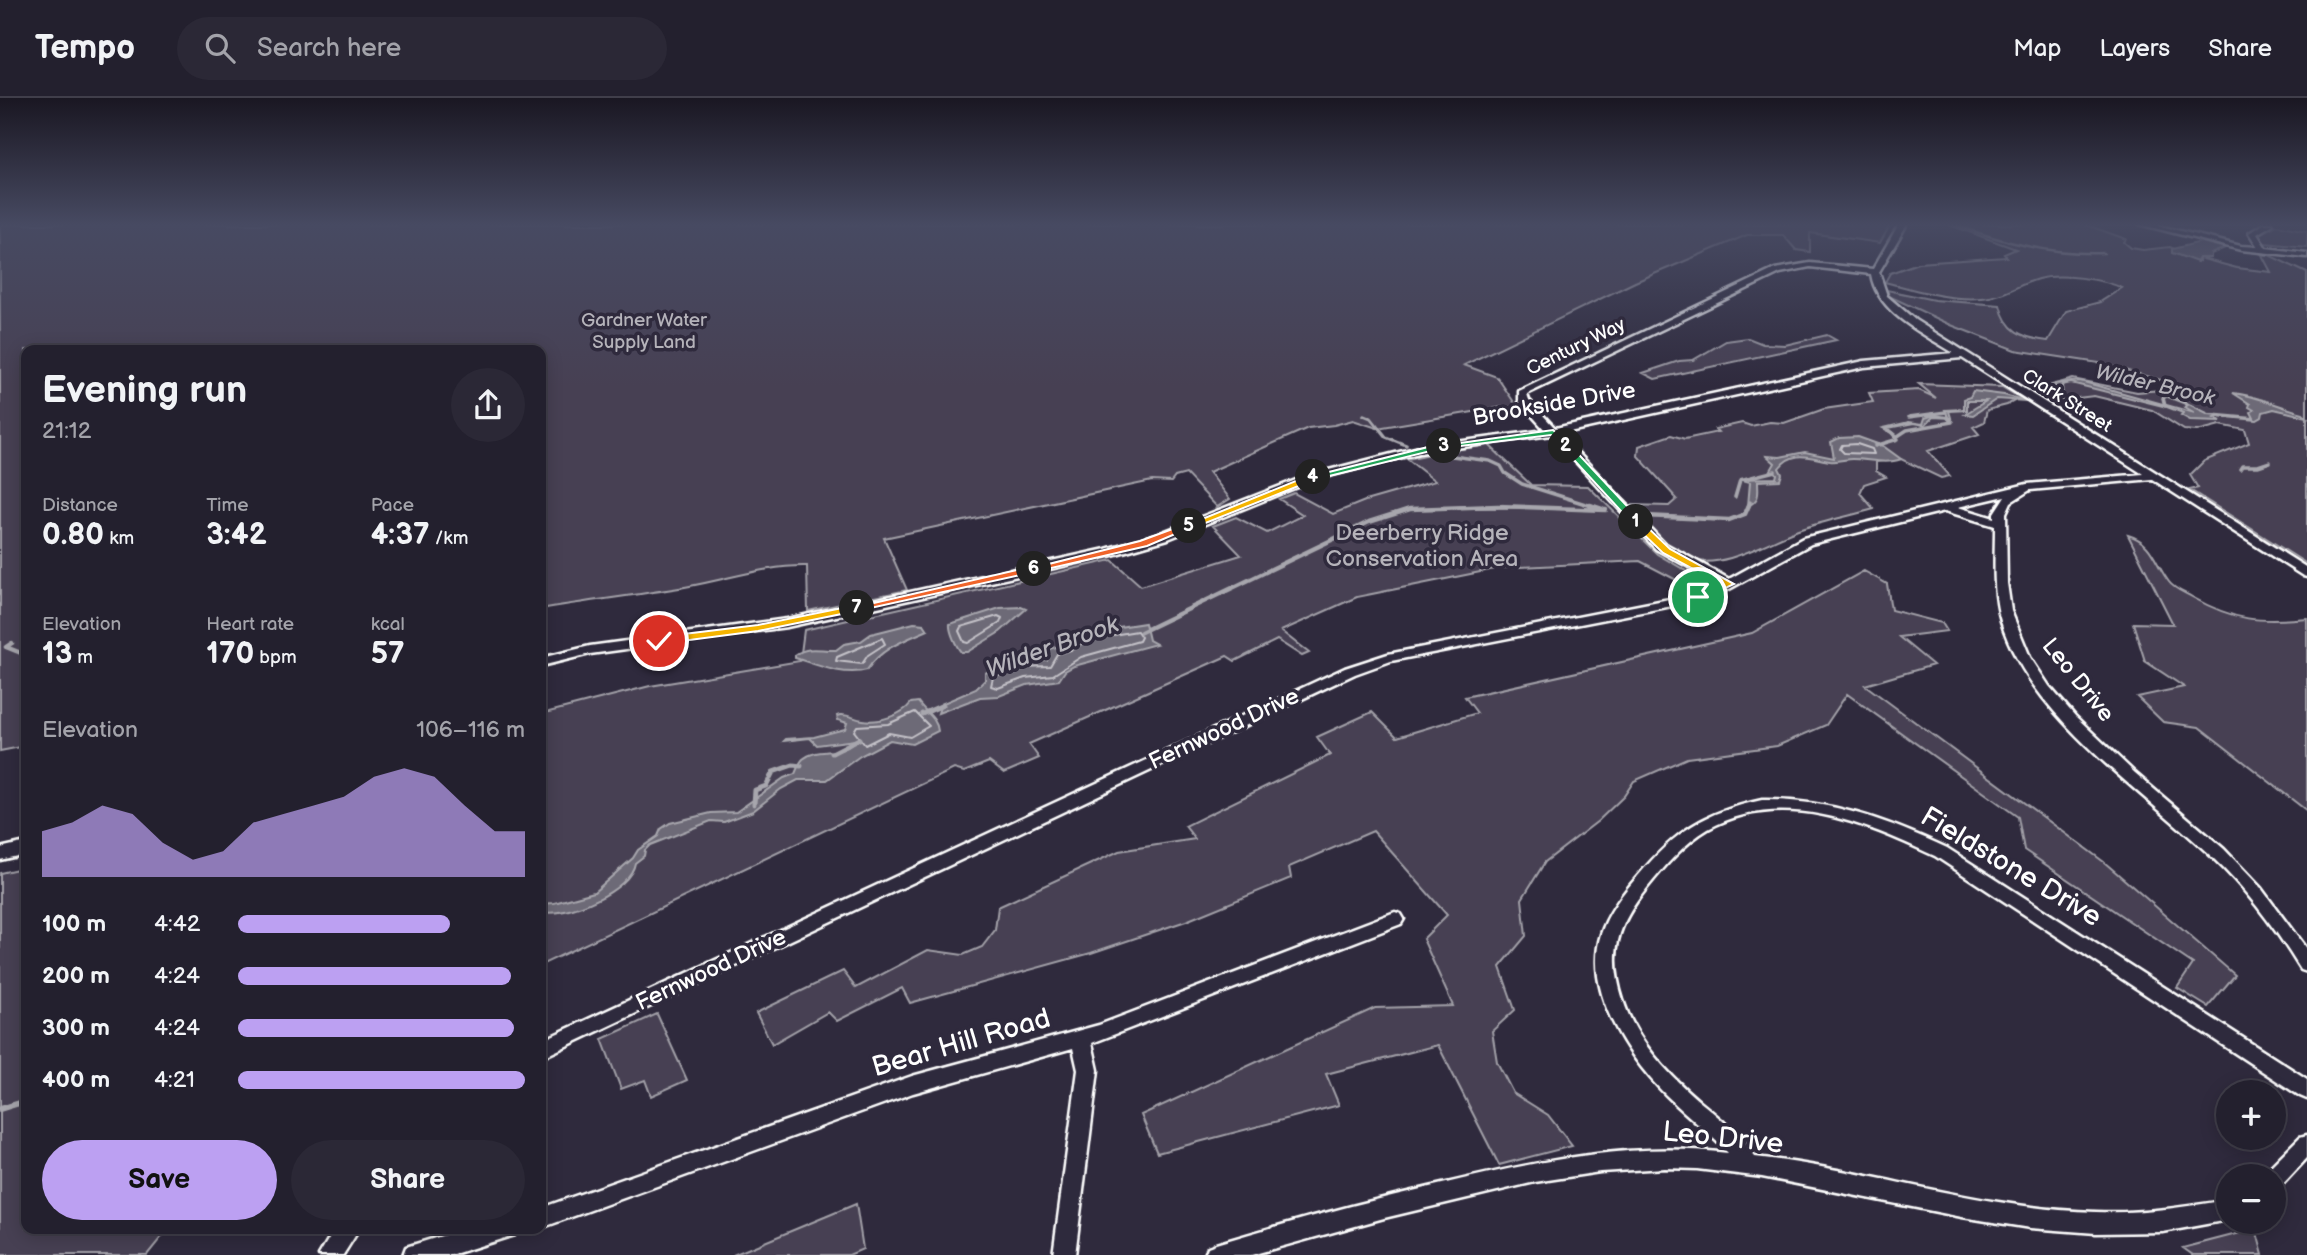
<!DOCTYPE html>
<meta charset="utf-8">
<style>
:root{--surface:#23202e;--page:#2b2836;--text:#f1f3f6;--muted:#a3a3aa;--line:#403e4a;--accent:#bca0f2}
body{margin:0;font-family:"Balsamiq Sans",sans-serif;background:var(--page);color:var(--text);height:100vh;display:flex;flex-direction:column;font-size:26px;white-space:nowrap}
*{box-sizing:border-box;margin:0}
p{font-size:23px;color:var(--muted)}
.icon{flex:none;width:38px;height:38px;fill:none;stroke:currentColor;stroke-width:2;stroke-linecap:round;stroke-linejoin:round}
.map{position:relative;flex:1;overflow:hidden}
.panel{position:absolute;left:21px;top:247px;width:525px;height:889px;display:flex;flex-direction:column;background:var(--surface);border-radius:14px;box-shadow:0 4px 18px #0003,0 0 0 2px var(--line)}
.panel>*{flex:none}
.tools{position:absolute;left:2216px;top:982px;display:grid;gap:14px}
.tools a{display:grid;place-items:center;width:70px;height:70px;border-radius:50%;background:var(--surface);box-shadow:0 4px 18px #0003,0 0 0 2px var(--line);font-size:35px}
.pin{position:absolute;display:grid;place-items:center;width:60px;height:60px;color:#fff;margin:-30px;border:4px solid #fff;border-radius:50%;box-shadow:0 2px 7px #0007}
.km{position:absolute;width:35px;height:35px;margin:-18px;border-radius:50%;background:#222;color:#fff;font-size:19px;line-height:35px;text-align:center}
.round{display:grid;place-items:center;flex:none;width:74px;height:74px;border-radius:37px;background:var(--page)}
.headline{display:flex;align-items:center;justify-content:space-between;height:119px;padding:0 21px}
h1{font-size:38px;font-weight:600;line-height:52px}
.stats{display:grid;grid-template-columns:repeat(3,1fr);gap:10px;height:119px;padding:7px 21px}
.stats div{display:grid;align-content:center}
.stats b{font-size:30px;font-weight:600}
.stats small{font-size:19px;font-weight:400}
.stats p{font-size:19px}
.chart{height:196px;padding:14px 21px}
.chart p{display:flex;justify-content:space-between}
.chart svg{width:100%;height:126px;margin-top:7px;fill:var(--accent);opacity:.7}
.cta{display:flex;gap:14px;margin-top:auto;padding:14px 21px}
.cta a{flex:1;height:80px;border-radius:42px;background:var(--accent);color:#111;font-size:28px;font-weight:600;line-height:80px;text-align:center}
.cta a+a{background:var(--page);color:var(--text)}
ul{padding:0 21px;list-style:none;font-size:23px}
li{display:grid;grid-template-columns:112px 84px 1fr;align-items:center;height:52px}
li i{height:18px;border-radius:9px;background:var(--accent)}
header{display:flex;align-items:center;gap:42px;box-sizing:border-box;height:98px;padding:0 35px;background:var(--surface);border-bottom:2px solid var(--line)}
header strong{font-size:33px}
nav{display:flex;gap:38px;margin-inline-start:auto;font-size:24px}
.search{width:490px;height:63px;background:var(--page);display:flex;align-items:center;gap:18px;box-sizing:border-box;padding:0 24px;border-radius:38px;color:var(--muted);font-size:26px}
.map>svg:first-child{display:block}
</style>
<header>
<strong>Tempo</strong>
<div class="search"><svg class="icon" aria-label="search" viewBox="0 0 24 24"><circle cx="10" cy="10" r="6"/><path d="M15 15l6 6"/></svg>Search here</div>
<nav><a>Map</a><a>Layers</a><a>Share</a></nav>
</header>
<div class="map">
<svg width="2307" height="1157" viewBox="0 0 2307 1157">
<rect width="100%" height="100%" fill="#2f2a3d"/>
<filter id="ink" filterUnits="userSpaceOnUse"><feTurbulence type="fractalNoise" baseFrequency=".0143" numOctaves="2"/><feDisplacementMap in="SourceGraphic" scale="14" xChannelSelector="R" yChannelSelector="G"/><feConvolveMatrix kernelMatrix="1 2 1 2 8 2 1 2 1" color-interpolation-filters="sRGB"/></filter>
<g filter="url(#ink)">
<path fill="#464152" stroke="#a2a0a8" stroke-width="2" d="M0 126H1871L1889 129 1880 145 1810 135V154L1796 152 1783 137H1747L1635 184 1464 267 1497 279 1518 310 1503 309 1377 330 1353 322 1334 327 1308 330 1209 374 1230 401 1217 409 1186 376 1175 379 1171 384 1152 383 884 440 907 492 808 513 807 468C767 467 730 481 690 488 641 497 590 502 541 511V252H26V648L0 653Z
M1947 126H2084L2126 141 2124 144 2131 150 2143 152 2170 149 2199 163V160L2237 170 2271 174 2262 157H2269L2307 175V466L2190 392 2198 390 2190 377 2204 363 2249 345 2245 332 2220 327 2197 333 2184 332 2152 312 2094 298 2053 303 2039 300 2046 295 2048 288 2073 281 2137 294 2162 292 2208 295 2099 265 2015 252 1951 227 1889 198 1887 192 1934 202 2000 207C2006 233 2022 240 2048 243L2066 213 2100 204 2122 190C2103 181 2059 175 2038 181 2017 187 2005 198 1982 200 1950 203 1916 192 1885 184L1890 175 1918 165 2007 159 2004 156 2016 151Z
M2277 127 2307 133V149L2264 145 2259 139 2261 135Z
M1827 237 1836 242 1655 281 1643 275 1679 263 1693 262 1726 243 1748 240 1763 246 1785 247Z
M1919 286 2002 289 2020 300 2007 307 1987 312 1984 324 1973 329 1979 336 1928 353 1950 378 1941 380 1901 361 1876 364V373L1886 379 1864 386 1860 395 1874 411C1850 418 1824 423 1801 431 1769 442 1724 473 1689 461 1665 452 1645 426 1630 407L1669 408 1677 401 1638 358 1639 348 1671 337 1685 341 1718 334 1715 331 1742 325 1751 328 1770 324 1784 325 1824 311 1873 304 1869 295 1919 292 1936 300Z
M1489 347 1531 387 1588 388 1657 456 1702 482 1690 489 1640 463 1500 470 1357 499 1281 533 1309 555 1302 558 1277 542 1235 563 1227 558 1029 646 1039 660 1004 675 989 664 964 674 954 671 541 867V616L650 588 800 563 804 532 1112 462 1141 488 1241 457 1213 428 1236 419 1267 435 1303 417 1279 401 1294 395 1333 416 1365 403 1435 383 1407 361 1439 354Z
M2128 437C2153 444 2155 466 2169 484 2174 491 2185 495 2192 499 2234 523 2260 525 2307 520V713L2199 629 2163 624 2137 599 2184 589 2145 563 2133 525 2173 526Z
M1864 473 1887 486 1891 512 1942 525 1947 533 1899 539 1933 567 1865 587 2104 764 2235 877 2208 909 2177 890 2193 866 2024 752 2018 719 1847 596 1826 627 1777 648 1687 660 1634 683 1624 698 1598 723 1545 764 1522 801 1526 838 1500 869 1515 912 1492 933 1497 964 1513 995 1548 1017 1572 1048 1499 1067 1438 947 1326 976 1339 1007 1157 1055 1141 1017 1375 910 1453 908 1423 841 1447 817 1373 733 1289 769 1291 780 1186 823 1091 855 910 905 902 890 837 923 828 914 772 946 756 915 843 873 856 890 928 852 963 857 982 849 995 832 998 809 1119 753 1195 741 1185 728 1330 657 1317 639 1372 614 1397 639 1477 615 1465 599 1752 535Z
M26 769V1130L168 1131 147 1157H0V775Z
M657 916 687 982 651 998 645 982 621 991 602 941Z
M856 1106 863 1151 849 1157H733Z
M2256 1131 2263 1157H2193L2183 1150Z"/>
<path fill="#6d6a77" stroke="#a7a6ad" stroke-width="2" d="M2201 144 2225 150 2211 156V160H2199L2197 164 2172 155V151Z
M2080 283 2195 315 2185 309 2188 307 2163 297 2160 292 2209 316 2254 320 2251 314 2254 312 2249 309 2250 306 2233 295C2256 297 2280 309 2303 315L2307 319 2274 311 2263 314 2262 319 2257 322 2216 318 2214 319 2221 323 2190 322 2181 317 2183 315 2167 309 2071 285 2062 287 2063 301C2056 306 2045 304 2039 300L2056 299 2055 286Z
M1973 293 2004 297 2026 303 1997 301 1973 317 1965 316 1986 303H1967V312L1949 313 1951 320 1933 319 1925 327 1914 325 1888 330 1898 338 1883 330 1909 324 1923 326 1925 320 1934 317 1948 319 1945 312 1964 311V301L1970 299Z
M1858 339 1883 348 1901 361C1886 367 1868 361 1852 361 1845 361 1838 364 1830 363 1811 360 1793 351 1779 370L1782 376 1780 382 1758 383C1758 395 1761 401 1748 408L1750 384 1739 381 1776 380 1777 376 1771 372 1775 365 1767 358 1780 359 1805 354 1834 360 1831 344 1839 340Z
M1021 509 1026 511 1000 534 967 554H961C956 548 949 533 950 526L1000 510Z
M914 525 924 526 928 532C905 542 881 550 867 572 845 579 817 567 795 560V557C809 547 820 553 836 552L844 546 861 543 871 536Z
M1145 525 1149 542 1156 546 1074 568 1065 573 1059 582 1027 587 999 598 980 599 938 615 941 606 976 591 985 582V575L1019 562H1047L1049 551 1070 545 1087 534Z
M918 604C925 614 937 620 938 633L912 646 890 642 860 658 827 682H798L781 691 753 713 724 724 711 723 650 747 645 752 644 758 635 765C631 792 567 820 541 814V806L554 805 594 794 633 760 638 752 658 738 661 731 670 725 711 715 736 714 784 680 795 676C797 671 799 665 803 661 818 648 844 660 855 642L817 647 810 640 784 643 786 641 814 639 845 631 847 625 838 622 837 618 840 617C849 616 854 621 863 622 879 625 902 617 911 605Z"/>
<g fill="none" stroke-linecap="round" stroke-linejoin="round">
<path stroke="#c5c3c9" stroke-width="2" d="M1857 346 1872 351 1874 356 1844 355 1840 351 1842 347Z
M998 518 1002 520 1000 525 968 545 964 544 959 533 961 529Z
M1137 533 1141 539 1139 543 1081 559 1053 577 1025 580 998 590 991 588 993 579 1021 569 1050 568 1057 556 1074 551 1089 541Z
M882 540 885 546 868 557 862 566 836 563 837 559Z
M915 614 929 628 910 639 889 635 865 647 854 633 857 628 888 626Z"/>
<path stroke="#a7a6ad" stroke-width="2.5" d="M1953 126C2002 144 2051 157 2104 155"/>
<path stroke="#a7a6ad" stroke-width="3.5" d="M2165 308 2163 300 2170 296
M1364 317 1371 320 1386 339 1406 347
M1909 319 1946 314
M1898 338 1907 332 1952 324 1948 320
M1875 348 1898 341 1893 335
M1437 356 1490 363 1501 368 1505 375 1522 386 1595 409
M2240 371 2242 368H2258L2270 364
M1735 399 1740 382 1775 373
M1471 409H1522
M1748 409 1750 404"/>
<path stroke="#a7a6ad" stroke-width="4.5" d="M1590 407 1602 411
M1645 418 1729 422 1745 416 1749 407
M1141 534 1369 424 1410 411 1498 408 1606 412
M12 545 6 549 26 557"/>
<path stroke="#a7a6ad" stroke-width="5" d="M922 616 943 607
M832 655 859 641
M754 706 755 692 766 688 773 674 793 667 801 668"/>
<path stroke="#a7a6ad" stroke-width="6" d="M0 1011 26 1003"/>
<g stroke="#fff" stroke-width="5">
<path id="minor" d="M1899 126H1907L1879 174 1887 198 1915 222 2307 470V479L2303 478 2152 381 2030 392 2011 404 2006 415 2007 485 2011 513 2030 559 2049 588 2075 618 2135 675 2224 751 2261 790 2307 852V874L2301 872C2276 831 2247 792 2212 759 2143 693 2029 618 2001 523 1992 493 1995 459 1995 428L1945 413 1811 446 1722 495 1703 502 1391 563 1355 576 541 960V943L1345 570 1388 556 1695 496 1720 486 1656 451 1551 337 1419 355 1317 381 1168 441 1109 458 787 529 590 556 541 568V560L590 548 787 521 1106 451 1160 435 1309 377 1419 349 1545 332 1519 303V293L1775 171 1810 165 1873 171ZM1810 169 1871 176C1877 215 1924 236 1954 255L1864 263 1555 330 1529 302 1527 296 1780 175ZM1962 260 2143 376 2027 386 1803 440 1729 481 1664 445 1560 336 1864 269ZM2005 398 1994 415V420L1958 409Z
M2139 126H2152L2241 148 2258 149 2249 135 2263 126H2273L2257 136 2266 150 2307 155V159L2241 152Z
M1762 702C1829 701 1887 722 1947 750L2307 981V1001L2300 998 1935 758C1865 725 1782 690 1708 731 1684 745 1664 769 1647 790 1617 827 1608 856 1623 902 1636 943 1668 976 1699 1003 1720 1020 1740 1036 1755 1059 1870 1072 1980 1111 2096 1114 2141 1116 2184 1109 2228 1102V1122L2163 1134 2096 1135 2030 1130 1962 1119 1762 1079 1697 1071 1665 1070 1600 1074 1535 1084 1384 1120 1251 1157H1205L1208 1149 1216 1146C1289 1124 1363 1104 1438 1087 1534 1064 1629 1043 1728 1055 1709 1034 1686 1017 1666 997 1628 959 1583 892 1601 836 1608 814 1623 795 1638 778 1677 732 1703 715 1762 702Z
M26 744V756L0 762V750Z
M1395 814 1401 816 1404 821 1401 826 1092 945 1098 972 1075 1157H1053L1078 972 1073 950 913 995 541 1130V1110L912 978 1099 927Z
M2307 1037V1060L2281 1088 2273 1091V1078H2264L2265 1074 2300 1039Z
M335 1130H360L343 1157H319Z
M468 1130H517L514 1137 451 1157H403L406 1149Z"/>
</g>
<use href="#minor" fill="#2f2a3d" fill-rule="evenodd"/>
</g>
</g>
<linearGradient id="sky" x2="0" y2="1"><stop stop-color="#1a1722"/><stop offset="0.44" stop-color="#474a62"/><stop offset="1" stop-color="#474a62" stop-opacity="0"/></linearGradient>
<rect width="2307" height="288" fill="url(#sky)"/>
<path fill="#f5b400" stroke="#fff" stroke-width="2" d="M1633 422H1640L1670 451 1734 486 1702 501H1695V497L1721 486 1663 455 1633 426Z"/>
<path fill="#22a559" stroke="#fff" stroke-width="2" d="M1563 346H1569L1640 422V426H1633L1563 350Z"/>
<path fill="#22a559" stroke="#fff" stroke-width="2" d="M1553 332 1569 346V350H1563L1551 337 1444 350 1439 348Z"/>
<path fill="#22a559" stroke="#fff" stroke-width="2" d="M1444 345 1447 349 1313 382 1309 379Z"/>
<path fill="#f5b400" stroke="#fff" stroke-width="2" d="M1313 376 1316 377V381L1193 430 1185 428Z"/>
<path fill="#f0652b" stroke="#fff" stroke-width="2" d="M1186 426 1194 428 1147 448 1034 474 1029 471 1140 443Z"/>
<path fill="#f0652b" stroke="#fff" stroke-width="2" d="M1034 468 1040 471 1038 473 857 513 852 510Z"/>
<path fill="#f5b400" stroke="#fff" stroke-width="2" d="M857 507 862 510 861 512 758 533 659 546 654 543 659 539 758 527Z"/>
<g text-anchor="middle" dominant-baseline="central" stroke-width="7" stroke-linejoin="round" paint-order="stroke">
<g font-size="19" fill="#b5b3ba" stroke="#2f2a3d">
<text x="644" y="222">Gardner Water<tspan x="644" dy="22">Supply Land</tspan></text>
</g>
<g font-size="19" fill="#fff" stroke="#2f2a3d">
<text transform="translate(1576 249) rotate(-26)">Century Way</text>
<text transform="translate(2067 303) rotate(32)">Clark Street</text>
</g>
<g font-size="21" font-style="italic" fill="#b6b4bb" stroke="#2f2a3d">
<text transform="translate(2155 287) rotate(13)">Wilder Brook</text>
</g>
<g font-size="23" fill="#fff" stroke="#2f2a3d">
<text transform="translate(1554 306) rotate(-10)">Brookside Drive</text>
<text transform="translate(2078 582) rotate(51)">Leo Drive</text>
<text transform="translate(1224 631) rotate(-25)">Fernwood Drive</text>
<text transform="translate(711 872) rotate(-25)">Fernwood Drive</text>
</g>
<g font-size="23" fill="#b5b3ba" stroke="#2f2a3d">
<text x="1422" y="435">Deerberry Ridge<tspan x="1422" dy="26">Conservation Area</tspan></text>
</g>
<g font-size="24" font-style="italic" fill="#b6b4bb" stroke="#2f2a3d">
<text transform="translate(1052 549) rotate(-20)">Wilder Brook</text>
</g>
<g font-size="28" fill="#fff" stroke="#2f2a3d">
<text transform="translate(2011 769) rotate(31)">Fieldstone Drive</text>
<text transform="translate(961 945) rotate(-16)">Bear Hill Road</text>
<text transform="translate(1723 1040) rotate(6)">Leo Drive</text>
</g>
</g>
</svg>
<div class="tools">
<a>+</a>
<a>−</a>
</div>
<div class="pin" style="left:1698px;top:499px;background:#1e9e55"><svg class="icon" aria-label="arrive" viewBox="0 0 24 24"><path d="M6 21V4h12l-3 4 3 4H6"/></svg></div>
<div class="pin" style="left:659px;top:543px;background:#d93025"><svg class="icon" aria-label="check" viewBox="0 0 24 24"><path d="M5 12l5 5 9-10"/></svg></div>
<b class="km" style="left:1636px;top:424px">1</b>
<b class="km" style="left:1566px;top:348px">2</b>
<b class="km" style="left:1444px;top:348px">3</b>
<b class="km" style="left:1313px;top:379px">4</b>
<b class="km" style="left:1189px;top:428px">5</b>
<b class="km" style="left:1034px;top:471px">6</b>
<b class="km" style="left:857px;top:510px">7</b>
<section class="panel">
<div class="headline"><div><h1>Evening run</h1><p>21:12</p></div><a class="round"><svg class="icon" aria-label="share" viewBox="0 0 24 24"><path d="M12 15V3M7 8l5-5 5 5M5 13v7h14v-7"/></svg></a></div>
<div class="stats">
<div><p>Distance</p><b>0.80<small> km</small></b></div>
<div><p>Time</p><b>3:42</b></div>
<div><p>Pace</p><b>4:37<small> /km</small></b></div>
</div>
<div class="stats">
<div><p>Elevation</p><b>13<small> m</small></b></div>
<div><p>Heart rate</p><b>170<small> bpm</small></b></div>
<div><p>kcal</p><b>57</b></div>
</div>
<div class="chart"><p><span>Elevation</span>106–116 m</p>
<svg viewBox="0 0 160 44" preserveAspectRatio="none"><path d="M0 44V28L10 25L20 19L30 22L40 32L50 38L60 35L70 25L80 22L90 19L100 16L110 9L120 6L130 9L140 19L150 28L160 28V44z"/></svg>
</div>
<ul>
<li><b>100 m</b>4:42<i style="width:74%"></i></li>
<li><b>200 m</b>4:24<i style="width:95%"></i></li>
<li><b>300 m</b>4:24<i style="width:96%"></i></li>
<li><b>400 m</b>4:21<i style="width:100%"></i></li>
</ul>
<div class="cta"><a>Save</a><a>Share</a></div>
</section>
</div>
